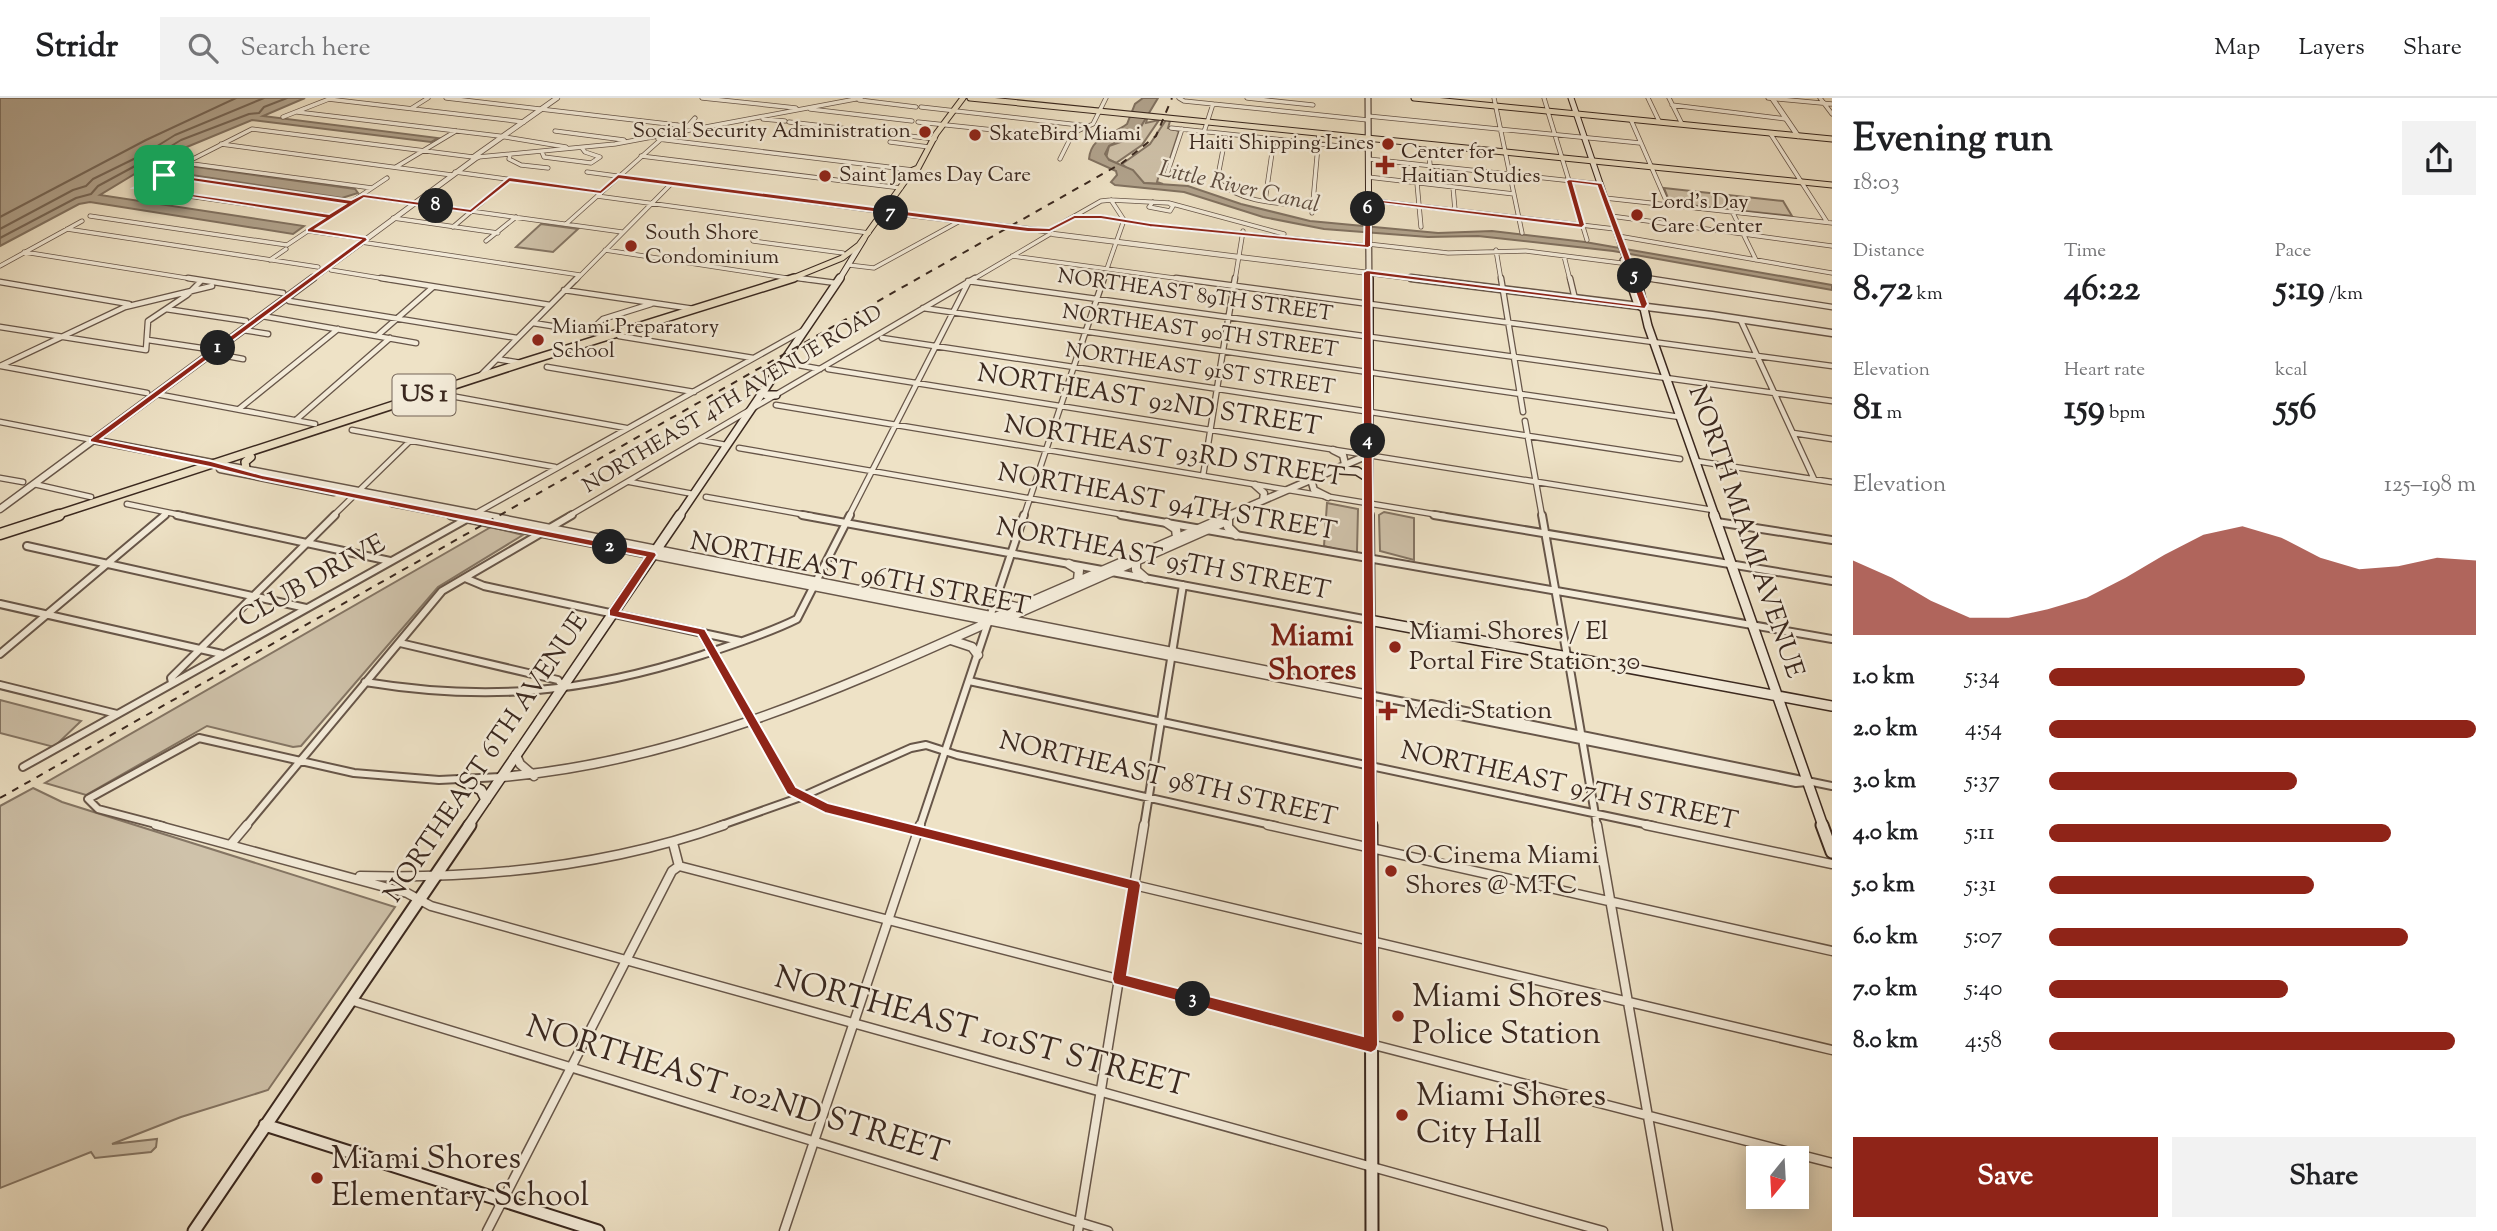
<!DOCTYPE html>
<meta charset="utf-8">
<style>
:root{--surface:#fff;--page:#f2f2f2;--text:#202124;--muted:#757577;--line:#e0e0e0;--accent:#8f2418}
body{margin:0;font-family:"Sorts Mill Goudy",serif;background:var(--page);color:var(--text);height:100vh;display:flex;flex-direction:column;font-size:26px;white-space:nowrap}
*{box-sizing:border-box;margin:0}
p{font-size:23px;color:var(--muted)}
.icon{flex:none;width:38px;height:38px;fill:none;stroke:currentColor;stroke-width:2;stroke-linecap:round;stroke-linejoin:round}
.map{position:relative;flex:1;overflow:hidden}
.panel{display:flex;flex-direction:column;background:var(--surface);width:665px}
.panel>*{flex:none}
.needle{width:46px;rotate:198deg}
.tools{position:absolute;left:1746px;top:1048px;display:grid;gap:14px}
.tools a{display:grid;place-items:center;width:63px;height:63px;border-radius:0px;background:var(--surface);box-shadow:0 4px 18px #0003;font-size:35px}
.pin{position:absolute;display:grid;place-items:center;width:60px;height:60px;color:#fff;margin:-30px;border-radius:14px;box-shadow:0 4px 10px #0006}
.km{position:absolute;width:35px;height:35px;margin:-18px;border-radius:50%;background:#222;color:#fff;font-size:19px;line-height:35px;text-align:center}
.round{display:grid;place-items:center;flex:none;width:74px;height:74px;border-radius:0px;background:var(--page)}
.head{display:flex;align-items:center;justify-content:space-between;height:119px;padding:0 21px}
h1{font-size:38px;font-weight:800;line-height:52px}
.metrics{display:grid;grid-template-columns:repeat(3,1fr);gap:10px;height:119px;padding:7px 21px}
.metrics div{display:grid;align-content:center}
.metrics b{font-size:35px;font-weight:800}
.metrics small{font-size:19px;font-weight:400}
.metrics p{font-size:19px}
.chart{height:196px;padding:14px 21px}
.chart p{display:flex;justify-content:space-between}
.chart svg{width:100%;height:126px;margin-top:7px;fill:var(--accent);opacity:.7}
.cta{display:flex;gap:14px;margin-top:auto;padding:14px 21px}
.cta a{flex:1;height:80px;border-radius:0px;background:var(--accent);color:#fff;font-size:28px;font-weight:800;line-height:80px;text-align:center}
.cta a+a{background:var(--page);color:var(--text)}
ul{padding:0 21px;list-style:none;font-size:23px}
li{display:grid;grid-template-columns:112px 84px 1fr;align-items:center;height:52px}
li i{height:18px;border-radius:9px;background:var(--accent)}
header{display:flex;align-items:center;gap:42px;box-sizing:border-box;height:98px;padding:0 35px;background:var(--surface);border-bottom:2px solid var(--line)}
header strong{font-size:33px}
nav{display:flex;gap:38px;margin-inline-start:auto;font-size:24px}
.search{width:490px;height:63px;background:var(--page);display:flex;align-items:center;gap:18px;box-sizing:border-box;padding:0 24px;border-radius:0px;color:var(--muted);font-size:26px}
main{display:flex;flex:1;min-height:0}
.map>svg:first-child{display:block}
</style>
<header>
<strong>Stridr</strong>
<div class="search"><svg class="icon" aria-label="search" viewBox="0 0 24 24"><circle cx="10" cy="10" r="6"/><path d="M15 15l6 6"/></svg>Search here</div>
<nav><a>Map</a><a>Layers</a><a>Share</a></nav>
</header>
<main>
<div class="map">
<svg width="1832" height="1133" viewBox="0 0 1832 1133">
<rect width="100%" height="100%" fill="#eee2c6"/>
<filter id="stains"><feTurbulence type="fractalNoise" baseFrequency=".00286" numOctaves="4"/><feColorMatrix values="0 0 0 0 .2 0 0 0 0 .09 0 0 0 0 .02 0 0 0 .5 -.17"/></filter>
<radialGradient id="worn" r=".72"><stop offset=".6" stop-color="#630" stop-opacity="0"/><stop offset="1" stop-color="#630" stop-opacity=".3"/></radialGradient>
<path fill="#cfc2aa" stroke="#847564" stroke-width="2" d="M1145 20 1147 21 1146 25 1159 22 1142 47 1116 65 1106 60 1109 48 1132 40 1128 38 1140 31Z
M1166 22 1170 23 1168 30 1179 33 1165 76 1159 77 1157 84 1163 86 1144 85 1122 66 1150 46Z
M1664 90 1783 103 1792 118 1670 105Z
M541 126 578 131 553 154 516 149Z
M1327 405 1358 411 1357 454 1352 455 1324 448Z
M1384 414 1414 420V462L1380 453 1379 417Z
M491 429 523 437 438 489 301 648 293 649 207 628 86 697 45 685Z
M0 602 81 623 54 649 0 635Z
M33 690 62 704 395 809 268 992 181 1019 112 1046 157 1041 156 1049 151 1054 95 1060 91 1054 0 1090V708Z"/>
<path fill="#b1a38d" stroke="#817261" stroke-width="2" d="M0 0H305L263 18 438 40 431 44 252 22 182 51 160 64 355 91 358 95 342 100 152 71 138 74 100 97 304 128 293 136 90 104 79 106 0 148Z
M1143 0H1158L1140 30 1109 48 1105 56 1109 62 1133 72 1144 85 1188 88 1241 106 1310 123 1438 135 1492 133 1585 144 1832 187V192L1613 153 1478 138 1428 139 1324 131 1263 119 1184 94 1115 87 1111 84 1117 77 1116 73 1089 61C1091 38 1111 38 1127 26L1135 6Z"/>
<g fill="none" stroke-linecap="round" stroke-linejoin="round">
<path stroke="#766656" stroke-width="2" d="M0 119 146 42 236 0
M0 131 73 92 86 88 93 81 146 55 175 37 264 0
M0 140 76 100 91 96 98 88 135 68 152 64 158 56 181 42 249 16 259 15 264 9 287 0"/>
<g stroke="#675649" stroke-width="5">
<path id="minor-far3" d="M446 0 694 29
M702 0 796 10
M1179 0 1184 3 1368 22
M1247 0 1313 7
M1494 0 1522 135
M1544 0 1548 13
M1648 0 1659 23
M1669 0 1682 26
M1768 0 1832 6
M1820 0 1832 16
M328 1 524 24
M859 2 916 9
M1672 7 1786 21
M921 9 1088 28
M412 10 428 0
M810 11 912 23
M297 14 499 38 566 49
M1548 14 1587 142
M1368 18 1640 45
M283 19 329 1
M763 21 785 23
M1631 22 1668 107
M789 24 935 41
M918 24 1070 40
M688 28 695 20
M1171 30 1368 51
M555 33 624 42
M1204 34 1213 6
M1770 35 1827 124
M1226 36 1217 83C1244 106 1278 105 1312 108
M658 41 913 72
M890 44 929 49
M221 46 452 77
M1428 47 1432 86
M542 54 544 59 591 65 600 59 585 54 582 50
M510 57 509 61 521 67 548 70
M641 58 901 90
M478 59 615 46 861 0
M1060 61 1073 35 1093 26 1106 0
M1368 61 1600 86
M185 65 252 31 473 59
M185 65 372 90
M396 69 456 33
M455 74 601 94
M587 74 884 114
M1167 76 1182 31
M1368 79 1514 96
M1417 85 1421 129
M1453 89 1455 112
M137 90 157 79 170 77 352 105
M138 91 331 118
M363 98 622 134
M597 98 869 135
M1605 100 1832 125
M1367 102 1615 131
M1265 103 1274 41
M1153 104 1149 109 1170 113 1173 108 1169 105
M1732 113 1756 162
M1312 115 1319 36
M90 118 287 147 387 80
M1611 118 1832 148
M1074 119H1101L1150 127 1368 148
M393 120 498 135
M566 126 677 27
M453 129 509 81
M67 131 318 169
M1050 132 1101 103 1111 102 1169 105 1284 136
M309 133 366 141
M1618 138 1832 175
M486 143 516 119
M753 143 843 155
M361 144 580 177
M1368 146 1448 155 1526 153 1629 166
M605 152 787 180
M1496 152 1501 182
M24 154 199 182
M1012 158 1189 182
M1564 158 1570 182
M270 162 286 151
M849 167 874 170 960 123
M0 168 82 123
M331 172 392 182
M1633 178 1657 182
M798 180 811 182
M576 182 671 86
M972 182 1050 136
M1103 182 1124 122 1111 102
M1235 182 1243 133"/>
</g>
<g stroke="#675649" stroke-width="7">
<path id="minor-far2" d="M188 180 283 195
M381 180 550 207
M798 180 836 185
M1176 180 1832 268
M1501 180 1523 314
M1570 180 1575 201
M1646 180 1832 209
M968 183 1832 303
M0 184 129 206
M564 192 694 211
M289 203 517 240
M923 210 1680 319
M166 211 246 223
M262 218 416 245
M1741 223 1814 381
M533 225 608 237
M0 229 146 252 148 223 187 197 200 184
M243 232 268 236
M589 234 603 221 651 206
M377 238 433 189
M619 238 753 260
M882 240 1680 361
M148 242 208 251
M1080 250 1104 180
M211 255 243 261
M497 261 521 265
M782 264 820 271
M0 268 125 209 212 188
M1 268 147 295
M547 269 694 294
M828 271 1713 412
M1220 271 1235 180
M480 278 577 180
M156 296 315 326
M451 298 626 330
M776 307 1445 418
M239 311 338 231
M296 322 390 240
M1525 323 1542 418
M0 324 93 342
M352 332 555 369
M1793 335 1832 341
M700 342 726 347
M739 350 1131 418
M1696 363 1832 384
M1203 378 1220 272
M0 380 23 384
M630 384 693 396
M34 386 91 399
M706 399 812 418
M127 406 185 418
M163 418 167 415
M333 418 410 343
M471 418 804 232
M569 418 975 180
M849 418 968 185
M1024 418 1079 253"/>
</g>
<g stroke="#675649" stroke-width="10">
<path id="minor-far1" d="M177 417 390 463
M802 417 1102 472
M1121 417 1832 541
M1434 417 1832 483
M1542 417 1567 558
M1717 424 1832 442
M27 448 306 510
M1112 474 1369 522
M465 480 484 488 740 543
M0 506 222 556
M701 534 792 693 826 709 902 728
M400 545 558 582 563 589
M0 556 165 417
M1570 571 1597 728
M969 583 1654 728
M365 584C487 604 585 595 702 557 734 546 767 536 797 521L850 417
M172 585 171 580 335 417
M0 587 117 616
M1369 597 1425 608 1430 612 1796 685 1808 684
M1425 608 1431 606 1832 688
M23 669 474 417
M163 728 98 711 88 701 199 640 354 675 439 682 501 679
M246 728 442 493 572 417
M719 728 801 699 911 650 926 647 957 657 1276 728
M920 728 1024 417
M1144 728 1183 487"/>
</g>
<g stroke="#675649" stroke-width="11">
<path id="minor" d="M156 727 407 795 431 808 1603 1133
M895 727 1134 787 1832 952
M1268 727 1832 853
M1597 727 1668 1133
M1646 727 1832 766
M231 746 247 727
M679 768 1832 1065
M360 778C484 781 607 769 724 727
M350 902 1108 1133
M487 1133 672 773 679 768 673 745
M784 1133 920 727
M1078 1133 1144 727"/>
</g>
<g stroke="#675649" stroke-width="6">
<path id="tertiary-far2" d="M1772 0 1798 38
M475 58 557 0
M473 59H478L476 60Z
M884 114 1046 133
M1053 136 1425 182
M311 182 476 60"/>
</g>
<g stroke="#675649" stroke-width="9">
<path id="tertiary-far1" d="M1411 180 1712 217 1832 235
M93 342 489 418
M1333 352 1343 357 1345 366
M220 371 334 394
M1312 385 1314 392 1328 399
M1255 387 1264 395 1263 402
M392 405 460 418
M0 411 313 180
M1227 418 1368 357"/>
</g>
<g stroke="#675649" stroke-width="11">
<path id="tertiary" d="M451 417 1369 597
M480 417 1284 576 1295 582
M1228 422V429L1236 437
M1167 425 1176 431 1177 439
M1136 464V472L1145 480
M1069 466 1079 472 1078 482
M997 497 1004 506 1016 509
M998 518 1231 417
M1007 520 1222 425
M951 542 972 549 978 557
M516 657 520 666 534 678
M501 679C672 665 832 595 987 525"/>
</g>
<g stroke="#3a281f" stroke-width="7">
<path id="secondary-far3" d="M1368 0 1369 182
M1571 0 1624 156 1638 182
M1623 162 1630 182
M839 182 864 141"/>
</g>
<g stroke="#3a281f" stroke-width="10">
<path id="secondary-far2" d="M1369 180V418
M1629 180 1637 204 1642 209
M1637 180 1648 228 1715 418
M763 293 766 297H776
M1341 372 1357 373 1368 380
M679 418 840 180"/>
</g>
<g stroke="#3a281f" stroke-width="12">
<path id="secondary-far1" d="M1369 417 1371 728
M1714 417 1823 728
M1369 522 1832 608
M460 682 481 692 486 702
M468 728 680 417"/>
</g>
<g stroke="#3a281f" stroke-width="15">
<path id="secondary" d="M1371 727 1372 1133
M1822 727 1832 754
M265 1027 598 1133
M194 1133 470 727"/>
</g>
<g stroke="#3a281f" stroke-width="7">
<path id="primary-far2" d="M970 0 1832 87
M1414 0 1832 41
M788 182 842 160 859 147 913 72 918 70 936 36 963 0"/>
</g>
<g stroke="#3a281f" stroke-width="10">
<path id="primary-far1" d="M246 370 245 364 251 359
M53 418 522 265 794 180"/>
</g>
<g stroke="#3a281f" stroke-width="13">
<path id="primary" d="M0 436 59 417"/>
</g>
<use href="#minor-far3" stroke="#f4ecda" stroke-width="3.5"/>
<use href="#minor-far2" stroke="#f4ecda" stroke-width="4.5"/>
<use href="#minor-far1" stroke="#f4ecda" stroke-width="6"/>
<use href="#minor" stroke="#f4ecda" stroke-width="8"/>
<use href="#tertiary-far2" stroke="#f4ecda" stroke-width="4.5"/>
<use href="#tertiary-far1" stroke="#f4ecda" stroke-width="6"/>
<use href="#tertiary" stroke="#f4ecda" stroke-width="8"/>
<use href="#secondary-far3" stroke="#f4ecda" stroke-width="5"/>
<use href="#secondary-far2" stroke="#f4ecda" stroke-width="7"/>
<use href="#secondary-far1" stroke="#f4ecda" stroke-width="9"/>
<use href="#secondary" stroke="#f4ecda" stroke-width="11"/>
<use href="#primary-far2" stroke="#eee2c6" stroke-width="5"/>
<use href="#primary-far1" stroke="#eee2c6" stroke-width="7"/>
<use href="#primary" stroke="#eee2c6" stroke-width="10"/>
<path stroke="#3a281f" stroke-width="2" stroke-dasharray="7 7" stroke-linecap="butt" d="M0 700 1122 65 1156 38 1172 0"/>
</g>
<path fill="#8f2418" stroke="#fff" stroke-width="2" fill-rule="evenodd" d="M164 75 351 102 363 96 470 111 509 79 600 92 618 76 1028 129 1049 130 1074 117H1101L1150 125 1364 146 1365 100 1578 125 1566 83 1569 81 1602 85 1648 206 1645 211 1371 177 1378 947 1376 952 1371 955 1114 886 1112 881 1127 791 825 715 787 696 698 537 609 518V512L645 459 262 382 210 369 90 344V341L360 142 307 134V131L324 120 133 90ZM165 79 345 106 329 116 144 89ZM619 81 1028 134H1050L1075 121H1101L1150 129 1368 150 1371 148V104L1582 130 1585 127 1573 85 1597 88 1640 207 1367 172 1363 174V938L1127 877 1141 787 1139 783 828 705 796 689 705 531 620 513 657 457 655 454 262 377 211 363 101 341 368 142 366 139 316 131 364 100 471 115 510 84 601 96Z"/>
<g fill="#8f2418" stroke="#f4ecda" stroke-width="2.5">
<circle cx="925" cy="34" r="7"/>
<circle cx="975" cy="37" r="7"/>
<circle cx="1388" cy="46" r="7"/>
<path d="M1381.5 56.5h7v7h7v7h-7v7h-7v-7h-7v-7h7z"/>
<circle cx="825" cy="78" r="7"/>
<circle cx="1637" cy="117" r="7"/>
<circle cx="631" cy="148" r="7"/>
<circle cx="538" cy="242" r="7"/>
<circle cx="1395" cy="549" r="7"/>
<path d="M1384.5 602.5h7v7h7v7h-7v7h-7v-7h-7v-7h7z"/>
<circle cx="1391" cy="773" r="7"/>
<circle cx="1398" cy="918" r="7"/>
<circle cx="1402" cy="1017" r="7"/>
<circle cx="317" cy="1080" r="7"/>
</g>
<g text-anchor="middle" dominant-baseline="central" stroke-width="5" stroke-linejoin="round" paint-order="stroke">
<g font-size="21" fill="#3a281f" stroke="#f4ecda" text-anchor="start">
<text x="911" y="34" text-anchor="end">Social Security Administration</text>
<text x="989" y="37">SkateBird Miami</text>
<text x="1374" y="46" text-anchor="end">Haiti Shipping Lines</text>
<text x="1401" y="55">Center for<tspan x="1401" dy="24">Haitian Studies</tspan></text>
<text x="839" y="78">Saint James Day Care</text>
<text x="1651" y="105">Lord's Day<tspan x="1651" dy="24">Care Center</tspan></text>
<text x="645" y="136">South Shore<tspan x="645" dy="24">Condominium</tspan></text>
<text x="552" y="230">Miami Preparatory<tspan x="552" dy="24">School</tspan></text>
</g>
<g font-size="21" fill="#3a281f" stroke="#f4ecda">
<text transform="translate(1195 198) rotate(8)">NORTHEAST 89TH STREET</text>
<text transform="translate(1200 234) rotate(8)">NORTHEAST 90TH STREET</text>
<text transform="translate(1200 272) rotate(8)">NORTHEAST 91ST STREET</text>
<text transform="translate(733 302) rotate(-31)">NORTHEAST 4TH AVENUE ROAD</text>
</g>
<g font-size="23" font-style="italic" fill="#5e4d40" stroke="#f4ecda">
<text transform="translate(1239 90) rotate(13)">Little River Canal</text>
</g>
<rect fill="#f4ecda" stroke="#726357" stroke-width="2" x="392.5" y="276.5" width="63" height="41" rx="5"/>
<g font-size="24" font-weight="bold" fill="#3a281f">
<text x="424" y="297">US 1</text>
</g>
<g font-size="26" fill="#3a281f" stroke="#f4ecda">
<text transform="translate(1149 303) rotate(9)">NORTHEAST 92ND STREET</text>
<text transform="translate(1174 354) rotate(9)">NORTHEAST 93RD STREET</text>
<text transform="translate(1167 405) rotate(10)">NORTHEAST 94TH STREET</text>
<text transform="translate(1745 434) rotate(71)">NORTH MIAMI AVENUE</text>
<text transform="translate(1163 462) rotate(11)">NORTHEAST 95TH STREET</text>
<text transform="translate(860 477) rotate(11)">NORTHEAST 96TH STREET</text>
<text transform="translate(312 484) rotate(-29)">CLUB DRIVE</text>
<text transform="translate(487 660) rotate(-56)">NORTHEAST 6TH AVENUE</text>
<text transform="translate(1168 682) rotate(13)">NORTHEAST 98TH STREET</text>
<text transform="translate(1569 689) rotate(12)">NORTHEAST 97TH STREET</text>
</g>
<g font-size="26" fill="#3a281f" stroke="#f4ecda" text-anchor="start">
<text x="1409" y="534">Miami Shores / El<tspan x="1409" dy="30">Portal Fire Station 30</tspan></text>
<text x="1404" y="613">Medi-Station</text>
<text x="1405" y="758">O Cinema Miami<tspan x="1405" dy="30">Shores @ MTC</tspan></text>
</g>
<g font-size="30" font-weight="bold" fill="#7a1f14" stroke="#f4ecda">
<text x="1312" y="539">Miami<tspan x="1312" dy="34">Shores</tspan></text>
</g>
<g font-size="32" fill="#3a281f" stroke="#f4ecda" text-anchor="start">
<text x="1412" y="900">Miami Shores<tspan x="1412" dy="37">Police Station</tspan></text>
<text x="1416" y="999">Miami Shores<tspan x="1416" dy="37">City Hall</tspan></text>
<text x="331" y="1062">Miami Shores<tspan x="331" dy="37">Elementary School</tspan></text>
</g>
<g font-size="32" fill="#3a281f" stroke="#f4ecda">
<text transform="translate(981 935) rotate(15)">NORTHEAST 101ST STREET</text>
<text transform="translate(737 993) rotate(17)">NORTHEAST 102ND STREET</text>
</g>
</g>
<rect width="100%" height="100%" filter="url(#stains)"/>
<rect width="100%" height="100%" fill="url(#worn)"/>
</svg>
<div class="tools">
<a><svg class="needle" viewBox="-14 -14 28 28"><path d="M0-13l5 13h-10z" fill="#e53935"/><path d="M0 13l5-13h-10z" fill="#757577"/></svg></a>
</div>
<div class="pin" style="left:164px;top:77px;background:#1e9e55"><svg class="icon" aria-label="arrive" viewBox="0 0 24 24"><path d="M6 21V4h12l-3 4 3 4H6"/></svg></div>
<b class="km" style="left:218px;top:250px">1</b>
<b class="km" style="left:610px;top:449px">2</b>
<b class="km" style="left:1193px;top:901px">3</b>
<b class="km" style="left:1368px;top:343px">4</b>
<b class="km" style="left:1635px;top:178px">5</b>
<b class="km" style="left:1368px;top:111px">6</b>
<b class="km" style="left:891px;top:115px">7</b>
<b class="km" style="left:436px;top:108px">8</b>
</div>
<section class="panel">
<div class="head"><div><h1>Evening run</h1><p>18:03</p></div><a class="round"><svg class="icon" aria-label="share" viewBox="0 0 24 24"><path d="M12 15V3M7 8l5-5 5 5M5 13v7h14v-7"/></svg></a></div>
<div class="metrics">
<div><p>Distance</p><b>8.72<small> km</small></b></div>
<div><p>Time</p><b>46:22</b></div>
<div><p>Pace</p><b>5:19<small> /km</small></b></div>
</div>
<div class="metrics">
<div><p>Elevation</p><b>81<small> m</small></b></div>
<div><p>Heart rate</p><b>159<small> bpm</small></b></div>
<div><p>kcal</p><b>556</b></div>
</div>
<div class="chart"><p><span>Elevation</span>125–198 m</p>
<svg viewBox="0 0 160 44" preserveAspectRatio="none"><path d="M0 44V18L10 24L20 32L30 38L40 38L50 35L60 31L70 24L80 16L90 9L100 6L110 10L120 17L130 21L140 20L150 17L160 18V44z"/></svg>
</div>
<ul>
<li><b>1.0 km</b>5:34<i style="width:60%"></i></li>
<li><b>2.0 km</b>4:54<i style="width:100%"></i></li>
<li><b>3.0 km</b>5:37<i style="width:58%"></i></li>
<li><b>4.0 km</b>5:11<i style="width:80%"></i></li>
<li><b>5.0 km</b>5:31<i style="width:62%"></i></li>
<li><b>6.0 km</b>5:07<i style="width:84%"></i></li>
<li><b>7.0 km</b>5:40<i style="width:56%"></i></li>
<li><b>8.0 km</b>4:58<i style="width:95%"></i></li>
</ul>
<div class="cta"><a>Save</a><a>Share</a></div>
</section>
</main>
